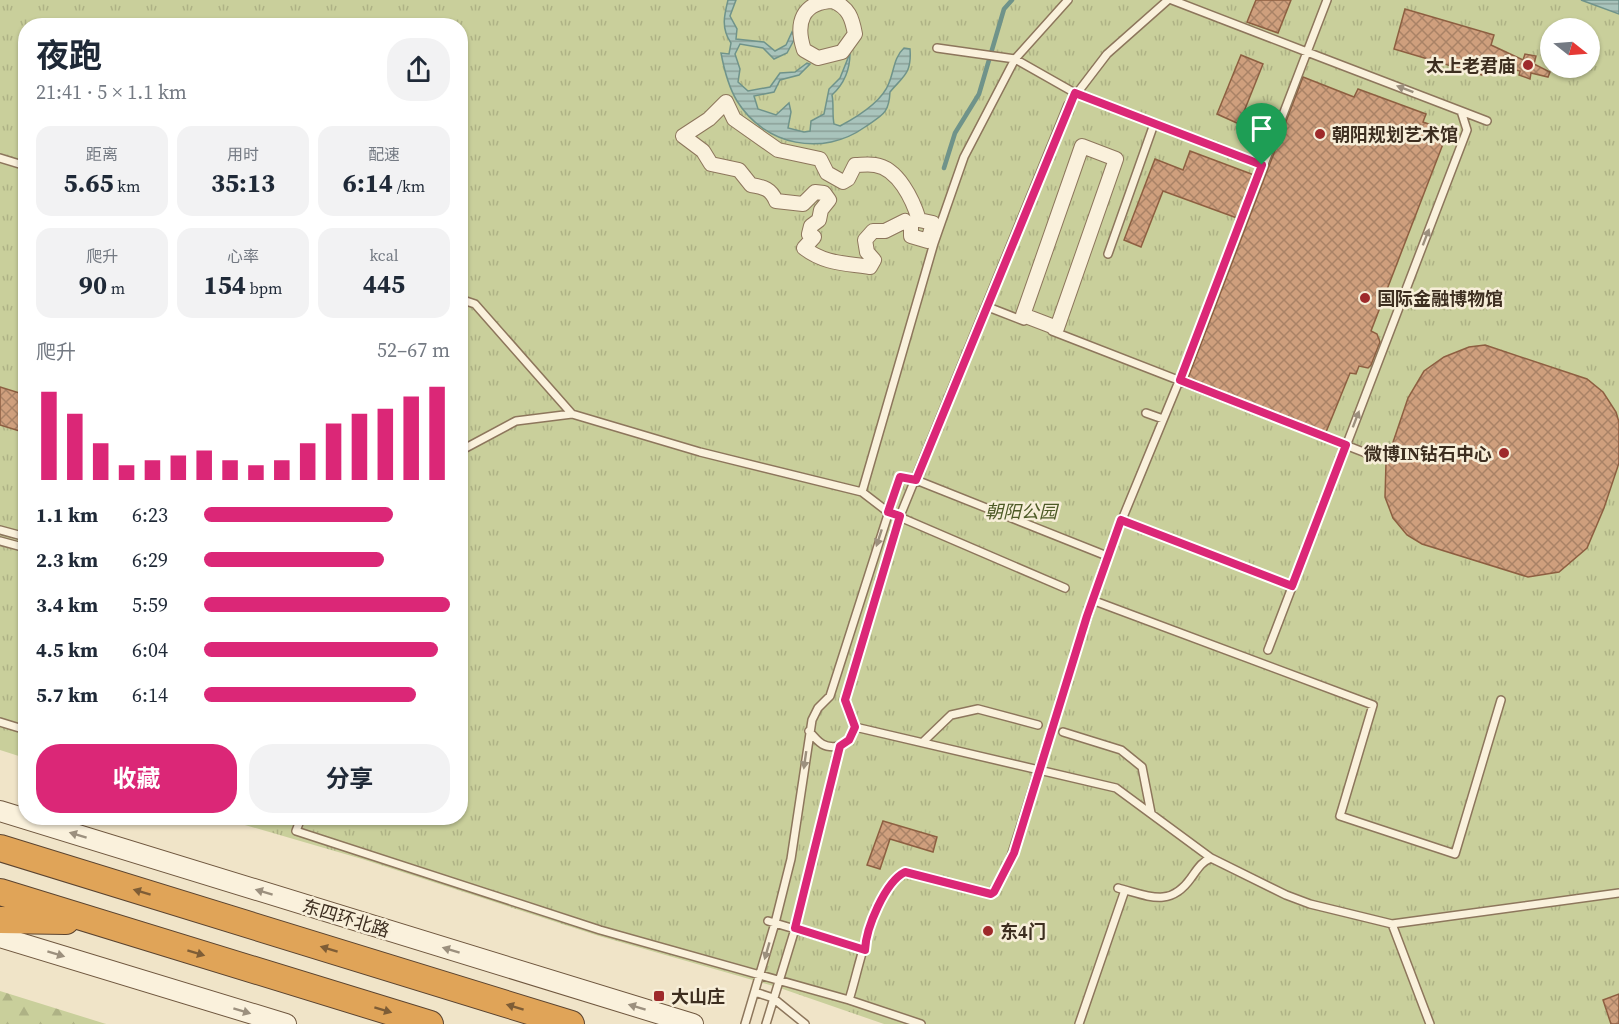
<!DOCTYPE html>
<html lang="zh">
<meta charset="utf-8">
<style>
:root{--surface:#fff;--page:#f2f2f3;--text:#1f2937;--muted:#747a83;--accent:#db2777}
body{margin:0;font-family:"Source Serif 4","Noto Sans SC",serif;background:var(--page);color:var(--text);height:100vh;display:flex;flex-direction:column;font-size:22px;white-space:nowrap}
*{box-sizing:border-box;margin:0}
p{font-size:20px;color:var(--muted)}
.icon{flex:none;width:33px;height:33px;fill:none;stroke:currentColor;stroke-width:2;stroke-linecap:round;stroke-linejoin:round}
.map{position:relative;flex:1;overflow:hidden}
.sheet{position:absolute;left:18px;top:18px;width:450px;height:807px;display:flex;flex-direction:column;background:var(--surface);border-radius:24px;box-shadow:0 2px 4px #0004}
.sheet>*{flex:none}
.needle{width:39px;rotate:107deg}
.controls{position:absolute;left:1540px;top:18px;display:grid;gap:12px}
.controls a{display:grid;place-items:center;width:60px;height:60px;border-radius:50%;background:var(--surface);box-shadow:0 2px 4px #0004;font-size:30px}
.pin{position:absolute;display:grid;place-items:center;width:51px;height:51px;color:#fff;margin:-62px -26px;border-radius:50% 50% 50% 0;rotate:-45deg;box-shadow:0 0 6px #0007}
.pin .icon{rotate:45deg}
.round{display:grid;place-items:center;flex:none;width:63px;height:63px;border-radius:24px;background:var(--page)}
.summary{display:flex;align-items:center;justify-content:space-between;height:102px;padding:0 18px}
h1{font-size:33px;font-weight:700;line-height:45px}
.metrics{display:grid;grid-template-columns:repeat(3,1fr);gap:9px;height:102px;padding:6px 18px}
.metrics div{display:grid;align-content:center;border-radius:15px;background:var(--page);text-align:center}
.metrics b{font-size:26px;font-weight:700}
.metrics small{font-size:16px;font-weight:400}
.metrics p{font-size:16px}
.chart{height:168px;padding:12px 18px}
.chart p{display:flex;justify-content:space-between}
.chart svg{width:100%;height:108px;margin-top:6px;stroke:var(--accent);stroke-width:6}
.primary-button{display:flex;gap:12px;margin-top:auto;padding:12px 18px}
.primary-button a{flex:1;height:69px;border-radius:24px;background:var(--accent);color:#fff;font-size:24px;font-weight:700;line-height:69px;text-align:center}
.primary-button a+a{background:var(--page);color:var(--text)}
ul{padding:0 18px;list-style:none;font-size:20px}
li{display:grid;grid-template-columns:96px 72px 1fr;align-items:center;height:45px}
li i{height:15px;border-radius:8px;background:var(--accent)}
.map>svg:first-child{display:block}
</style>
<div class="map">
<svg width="1619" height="1024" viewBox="0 0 1619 1024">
<defs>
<pattern id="forest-firs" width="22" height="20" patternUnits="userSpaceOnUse" patternTransform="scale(1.5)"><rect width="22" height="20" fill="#c9cf9b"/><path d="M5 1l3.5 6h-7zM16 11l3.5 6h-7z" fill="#aeb285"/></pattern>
<pattern id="park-tufts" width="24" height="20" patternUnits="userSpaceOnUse" patternTransform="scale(1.5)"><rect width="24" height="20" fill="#c9cf9b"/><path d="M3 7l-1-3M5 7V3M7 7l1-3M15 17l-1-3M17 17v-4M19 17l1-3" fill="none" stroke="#aeb285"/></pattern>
<pattern id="water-rules" width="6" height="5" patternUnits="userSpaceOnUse" patternTransform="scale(1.5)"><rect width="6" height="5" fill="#a9c4bc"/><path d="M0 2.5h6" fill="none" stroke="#8ba098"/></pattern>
<pattern id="building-cross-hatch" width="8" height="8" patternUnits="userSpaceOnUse" patternTransform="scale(1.5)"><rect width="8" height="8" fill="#cf9f7d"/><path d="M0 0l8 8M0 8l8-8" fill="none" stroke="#a98266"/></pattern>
</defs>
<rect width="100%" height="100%" fill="#f0e4c8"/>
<path fill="url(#forest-firs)" d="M0 991 106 1024H0Z"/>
<path fill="url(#park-tufts)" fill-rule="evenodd" d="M0 0H1619V1024H884L777 987 599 936 362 859 221 818H460V26H26L25 758 0 750ZM1551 28H1590V68H1551Z"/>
<path fill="url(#water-rules)" stroke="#6f938a" stroke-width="1.5" d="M728 0H736L730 16 737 29 736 39 764 42 775 51 786 45 792 32 795 38 787 53 774 59 763 48 740 44 735 54 740 69 738 82 748 91 770 87 780 73 795 72 807 63 810 64 799 75 780 80 774 92 754 96 758 109 776 115 789 103 791 112 788 128 804 132 810 131 811 121 824 114 829 89 840 78 850 53C850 70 845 83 832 95 834 105 832 114 834 124L840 126C857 117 882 102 889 83 894 71 894 57 904 48L910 49C912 74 903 76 890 92 889 114 882 115 865 127 823 157 765 146 737 101 728 86 724 69 721 53L729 54 731 43C721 28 724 16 728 0Z
M1581 0H1619V14Z"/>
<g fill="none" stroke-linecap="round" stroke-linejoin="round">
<path stroke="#6f938a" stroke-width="4.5" d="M944 168 955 133 979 94 1004 9 1012 0"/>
</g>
<path fill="url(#building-cross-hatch)" stroke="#8d5f41" stroke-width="1.5" d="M1256 0H1291L1278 33 1247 22Z
M1405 9 1494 35 1491 45 1523 60 1525 54 1536 56 1534 64 1550 72 1548 77 1531 73 1530 79 1519 75 1520 71 1486 63 1482 75 1394 49Z
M1241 55 1263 64 1239 124 1217 114Z
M1303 77 1354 97 1358 89 1426 114 1423 122 1448 131 1371 331 1377 334 1380 342 1371 365 1368 368 1359 366 1356 374 1350 373 1326 432 1188 378Z
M1190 151 1254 175 1237 218 1163 191 1141 247 1124 240 1155 159 1183 170Z
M1485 345 1587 379 1603 392 1616 412 1619 422V463L1604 508 1587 548 1559 572 1528 577 1422 544 1407 535 1393 518 1385 497 1386 463 1408 398 1424 371 1444 357 1469 347Z
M0 387 26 395V433L0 425Z
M883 821 937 837 933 852 890 839 880 869 867 865Z
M1619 994V1024H1611L1603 1000Z"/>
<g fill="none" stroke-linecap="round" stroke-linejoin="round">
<g stroke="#8d765c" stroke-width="10">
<path id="lane" d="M1172 0 1307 52 1327 0
M937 48 1015 59 1075 93 1262 165
M1461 111 1487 121
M0 158 26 166
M1108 254 1154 124
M460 299 475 304 572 414
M988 307 1024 321
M1052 331 1371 455
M1146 413 1163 419
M460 451 516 421 572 414 700 452 862 492 888 512 1065 588
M862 492 934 243 964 157 1015 59 1068 0
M1121 520 1292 586
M0 530 26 537
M0 541 26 548
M1092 600 1373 705 1340 816 1455 854 1501 700
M0 722 26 730
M855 727 1116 788 1211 858 1286 895 1310 904 1392 924 1619 893
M809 731C819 743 824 749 840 746
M1063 732 1121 750 1142 767 1151 813
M924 741 951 715 978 709 1038 725
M301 818 296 831 600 930 849 1000 921 1024
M1118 888C1149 896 1170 908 1191 878 1197 870 1201 862 1211 858
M768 921 865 950
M1392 924 1430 1024
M755 992 773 998 805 1024
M849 1000C860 966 873 888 905 872L991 894 1007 869 1107 556 1203 323 1307 52 1461 111 1467 130 1268 650
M745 1024 775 923 791 859 812 720 818 708 830 696 900 477 916 480 1107 556
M766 1024 795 929 840 746 849 740 855 727 845 700 900 516 1068 105 1107 54 1168 0
M1079 1024 1125 890"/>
</g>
<g stroke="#8d765c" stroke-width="16">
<path id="street" d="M833 1C849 8 852 18 855 34L842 52 818 58 804 50C795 23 802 2 833 1Z
M726 102 734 119 778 150 820 159 827 173 843 182 848 179 855 165C861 165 868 164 875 165 898 168 913 200 919 220L933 223 928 241 911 236V227L905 221 885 231H873L865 240 867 252 874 260 870 267C845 263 825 264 804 248L814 237 809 234 811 226 819 220 821 210 829 200 824 193 815 192 803 204 776 201C771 189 764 187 751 185L739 170 711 164 703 151 683 136 709 119Z
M1082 146 1116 159 1057 328 1023 315Z"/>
</g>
<g stroke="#6f573f" stroke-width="22">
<path id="secondary" d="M0 811 693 1024
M0 937 286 1024"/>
</g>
<g stroke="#5b4430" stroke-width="28">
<path id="highway" d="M0 848 571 1024
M0 892 430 1024
M0 920 66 921"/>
</g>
<use href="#lane" stroke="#faf1dc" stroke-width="7"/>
<use href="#street" stroke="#faf1dc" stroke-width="14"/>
<use href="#secondary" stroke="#faf1dc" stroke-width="20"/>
<use href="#highway" stroke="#e0a458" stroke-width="26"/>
</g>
<defs><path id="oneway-solid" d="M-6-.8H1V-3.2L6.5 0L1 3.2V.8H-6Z" transform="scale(1.5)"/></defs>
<g fill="#9c907e">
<use href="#oneway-solid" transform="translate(1405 89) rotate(-159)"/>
<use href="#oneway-solid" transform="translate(1426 237) rotate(-69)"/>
<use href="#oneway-solid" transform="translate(1356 419) rotate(-69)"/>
<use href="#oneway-solid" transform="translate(879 538) rotate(108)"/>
<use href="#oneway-solid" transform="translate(805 760) rotate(98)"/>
<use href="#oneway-solid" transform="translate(78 835) rotate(-163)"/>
<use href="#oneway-solid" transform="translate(264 892) rotate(-163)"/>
<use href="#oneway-solid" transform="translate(451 950) rotate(-163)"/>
<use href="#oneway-solid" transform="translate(767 951) rotate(106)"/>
<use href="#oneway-solid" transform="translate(56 954) rotate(17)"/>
<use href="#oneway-solid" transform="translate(637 1007) rotate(-163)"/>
<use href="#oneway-solid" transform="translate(242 1011) rotate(17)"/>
</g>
<g fill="#7e5d36">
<use href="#oneway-solid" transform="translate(142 892) rotate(-163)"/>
<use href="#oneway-solid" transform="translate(329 949) rotate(-163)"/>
<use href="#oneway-solid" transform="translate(196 953) rotate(17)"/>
<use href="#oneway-solid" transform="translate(515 1007) rotate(-163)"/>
<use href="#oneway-solid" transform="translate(383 1010) rotate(17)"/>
</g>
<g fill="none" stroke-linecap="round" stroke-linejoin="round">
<g stroke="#fff" stroke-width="12">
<path id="route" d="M1075 93 1262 165 1180 380 1346 445 1292 586 1121 520 1087 616 1014 853 994 892 991 894 905 872C885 882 866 928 865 950L795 928 840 746 849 740 855 727 845 700 900 516 888 512 900 477 916 480Z"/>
</g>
<use href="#route" stroke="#db2777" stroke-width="8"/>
</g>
<g fill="#9e2a2b" stroke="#f7eed8" stroke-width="2">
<circle cx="1528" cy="65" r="6"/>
<circle cx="1320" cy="134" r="6"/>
<circle cx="1365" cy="298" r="6"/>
<circle cx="1504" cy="453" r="6"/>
<circle cx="988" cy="931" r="6"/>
<rect x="653" y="990" width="12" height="12" rx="3"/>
</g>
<g text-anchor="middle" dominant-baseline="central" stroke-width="5" stroke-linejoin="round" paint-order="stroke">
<g font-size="18" font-weight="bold" fill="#3d2e20" stroke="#f7eed8" text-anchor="start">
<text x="1516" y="65" text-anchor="end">太上老君庙</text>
<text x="1332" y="134">朝阳规划艺术馆</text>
<text x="1377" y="298">国际金融博物馆</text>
<text x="1492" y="453" text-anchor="end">微博IN钻石中心</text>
<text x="1000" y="931">东4门</text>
<text x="671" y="996">大山庄</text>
</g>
<g font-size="18" font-style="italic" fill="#4d5a26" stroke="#f7eed8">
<text x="1021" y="511">朝阳公园</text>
</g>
<g font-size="18" fill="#3d2e20" stroke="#f7eed8">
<text transform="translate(346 918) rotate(17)">东四环北路</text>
</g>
</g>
</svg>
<div class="controls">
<a><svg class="needle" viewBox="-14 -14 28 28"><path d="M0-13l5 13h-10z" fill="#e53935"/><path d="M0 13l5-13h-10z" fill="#747a83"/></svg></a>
</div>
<div class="pin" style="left:1262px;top:165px;background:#1e9e55"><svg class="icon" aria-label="arrive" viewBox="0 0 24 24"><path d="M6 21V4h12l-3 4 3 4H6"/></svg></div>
<section class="sheet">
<div class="summary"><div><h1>夜跑</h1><p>21:41 · 5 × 1.1 km</p></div><a class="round"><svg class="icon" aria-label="share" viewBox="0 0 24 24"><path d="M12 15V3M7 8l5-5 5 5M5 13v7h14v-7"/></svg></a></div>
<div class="metrics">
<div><p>距离</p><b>5.65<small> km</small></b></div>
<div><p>用时</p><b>35:13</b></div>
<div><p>配速</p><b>6:14<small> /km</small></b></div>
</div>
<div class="metrics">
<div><p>爬升</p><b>90<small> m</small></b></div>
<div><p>心率</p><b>154<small> bpm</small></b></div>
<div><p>kcal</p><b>445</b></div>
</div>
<div class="chart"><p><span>爬升</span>52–67 m</p>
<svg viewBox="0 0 160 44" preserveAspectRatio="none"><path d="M5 44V8M15 44V17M25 44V29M35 44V38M45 44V36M55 44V34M65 44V32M75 44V36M85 44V38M95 44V36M105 44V29M115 44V21M125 44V17M135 44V15M145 44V10M155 44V6"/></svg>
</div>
<ul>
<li><b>1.1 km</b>6:23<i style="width:77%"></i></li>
<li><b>2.3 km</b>6:29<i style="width:73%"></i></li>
<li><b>3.4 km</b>5:59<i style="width:100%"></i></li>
<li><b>4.5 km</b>6:04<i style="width:95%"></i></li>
<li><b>5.7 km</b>6:14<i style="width:86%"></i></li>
</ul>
<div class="primary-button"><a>收藏</a><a>分享</a></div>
</section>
</div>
